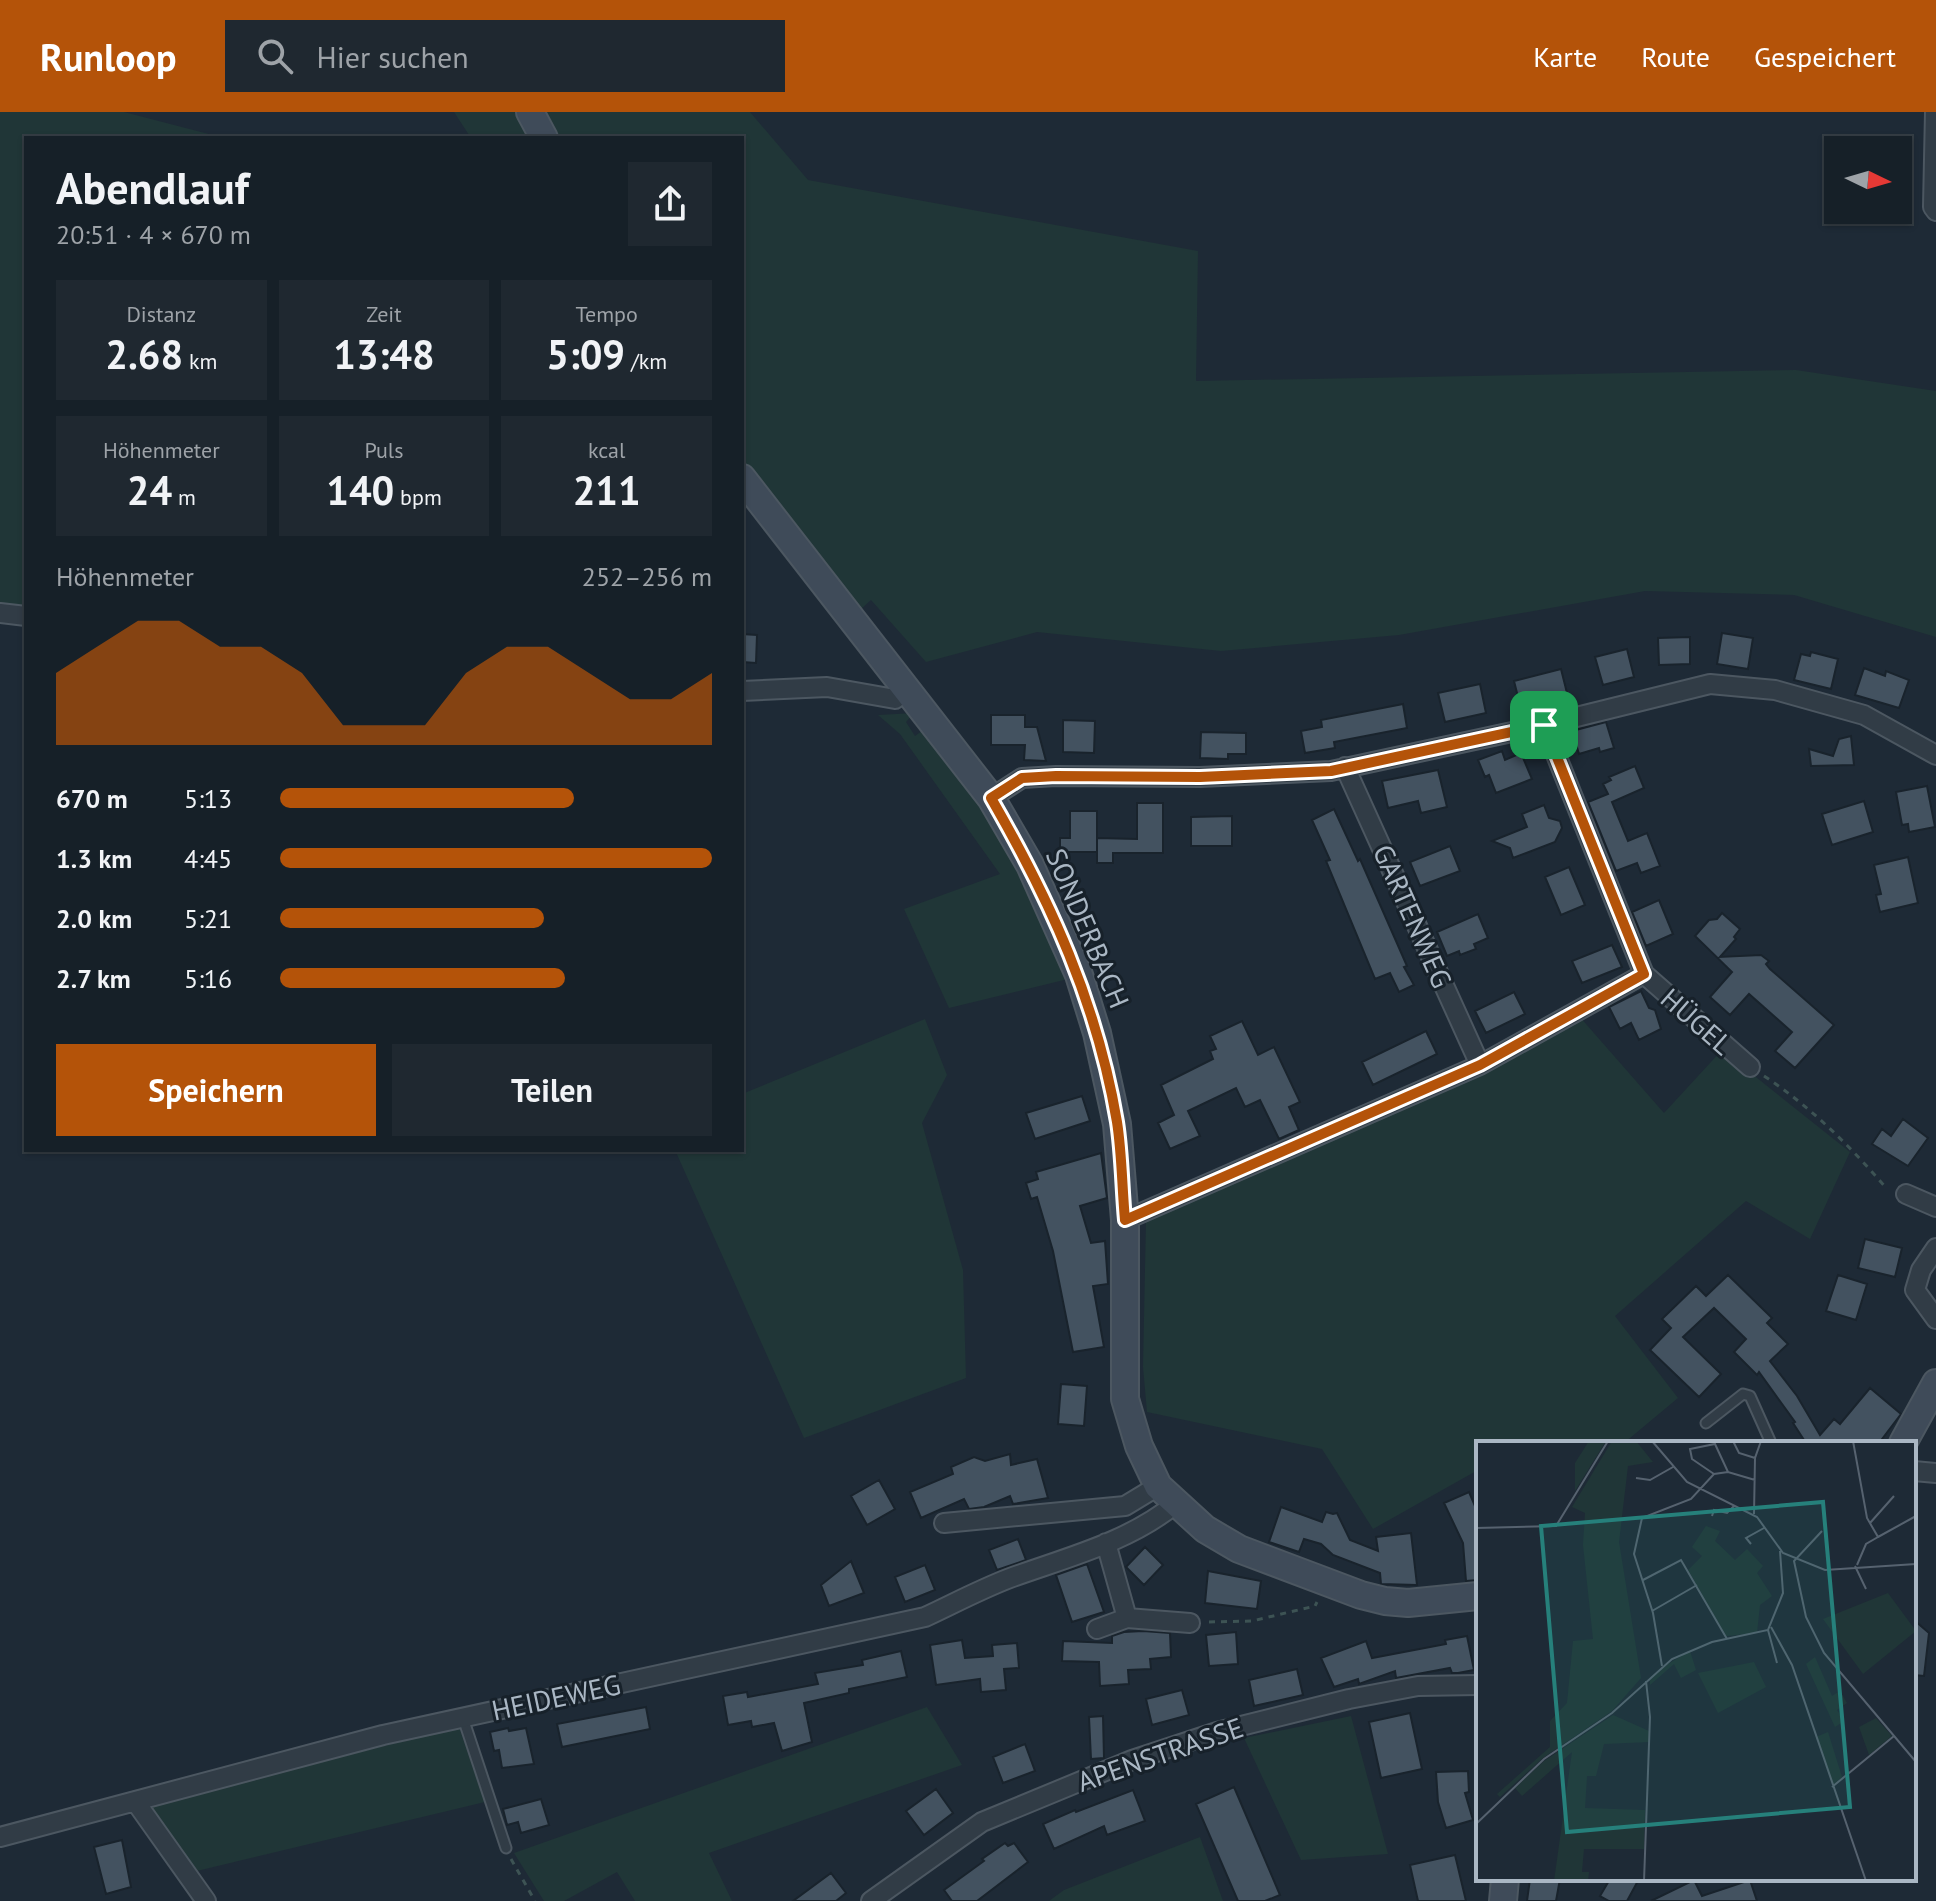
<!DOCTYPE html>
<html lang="de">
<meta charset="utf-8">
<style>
:root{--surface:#162028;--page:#1f2830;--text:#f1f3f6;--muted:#9ea3a8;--line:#353e45;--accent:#b45309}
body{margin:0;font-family:"PT Sans",sans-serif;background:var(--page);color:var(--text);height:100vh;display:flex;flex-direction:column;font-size:30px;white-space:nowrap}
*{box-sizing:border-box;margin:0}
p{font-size:26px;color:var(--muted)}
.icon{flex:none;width:44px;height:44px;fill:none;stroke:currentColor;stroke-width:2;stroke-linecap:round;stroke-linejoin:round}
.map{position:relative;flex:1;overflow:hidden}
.sheet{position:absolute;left:24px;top:24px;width:720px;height:1016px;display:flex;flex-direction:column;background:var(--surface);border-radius:0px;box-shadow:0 2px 6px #0004,0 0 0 2px var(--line)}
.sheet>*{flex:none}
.needle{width:52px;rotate:95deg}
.fabs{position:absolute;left:1824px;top:24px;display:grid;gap:16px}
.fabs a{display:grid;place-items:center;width:88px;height:88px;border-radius:0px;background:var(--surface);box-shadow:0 2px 6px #0004,0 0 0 2px var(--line);font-size:40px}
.pin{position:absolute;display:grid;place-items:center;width:68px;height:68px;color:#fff;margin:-34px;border-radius:16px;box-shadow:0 4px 12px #0006}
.round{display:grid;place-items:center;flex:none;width:84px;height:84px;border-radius:0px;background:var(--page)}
.overview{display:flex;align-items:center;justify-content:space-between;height:136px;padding:0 32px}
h1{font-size:44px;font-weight:700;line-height:60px}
.figures{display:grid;grid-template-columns:repeat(3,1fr);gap:12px;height:136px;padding:8px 32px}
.figures div{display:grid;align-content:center;border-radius:0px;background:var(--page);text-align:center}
.figures b{font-size:40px;font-weight:700}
.figures small{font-size:22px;font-weight:400}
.figures p{font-size:22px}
.chart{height:224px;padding:16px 32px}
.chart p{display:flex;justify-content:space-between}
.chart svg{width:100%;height:144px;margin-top:8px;fill:var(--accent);opacity:.7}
.cta{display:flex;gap:16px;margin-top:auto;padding:16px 32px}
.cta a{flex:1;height:92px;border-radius:0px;background:var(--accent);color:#fff;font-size:32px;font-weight:700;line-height:92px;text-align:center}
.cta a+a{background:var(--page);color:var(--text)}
ul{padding:0 32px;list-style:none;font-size:26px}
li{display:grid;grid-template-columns:128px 96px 1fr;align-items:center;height:60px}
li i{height:20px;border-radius:10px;background:var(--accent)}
header{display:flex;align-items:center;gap:48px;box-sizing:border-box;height:112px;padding:0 40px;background:var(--accent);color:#fff}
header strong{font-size:38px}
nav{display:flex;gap:44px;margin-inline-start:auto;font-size:28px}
.search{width:560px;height:72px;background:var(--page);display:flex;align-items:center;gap:20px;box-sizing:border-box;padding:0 28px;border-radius:0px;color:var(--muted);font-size:30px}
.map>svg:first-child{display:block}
</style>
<header>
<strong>Runloop</strong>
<div class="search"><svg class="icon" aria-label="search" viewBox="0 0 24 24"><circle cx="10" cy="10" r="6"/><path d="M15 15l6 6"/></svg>Hier suchen</div>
<nav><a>Karte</a><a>Route</a><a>Gespeichert</a></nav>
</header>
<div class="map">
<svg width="1936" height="1789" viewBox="0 0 1936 1789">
<rect width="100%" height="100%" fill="#1e2a36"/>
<path fill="#203637" d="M0 0H124L224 26H26V494L0 491Z
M454 0H518L533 26H471Z
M540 0H750L808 68 1198 139 1196 269 1796 258 1936 279V525L1794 483 1645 479 1399 523 1221 539 1037 520 926 550 871 488 860 498 742 353V26H554Z
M914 601 906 610 915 624 926 616 983 692 1019 756 1068 867 949 896 904 797 1000 762 900 622 878 603Z
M1579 904 1664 1001 1722 938 1850 1040 1810 1127 1746 1089 1615 1204 1678 1286 1624 1331H1478V1358L1373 1417 1322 1337 1147 1300 1143 1255 1146 1108Z
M925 907 947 963 922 1011 963 1158 966 1266 804 1326 675 1038H742V982Z
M927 1595 962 1653 709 1741 732 1789H635L617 1760 564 1789H544L514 1741Z
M1351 1604 1388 1742 1301 1748 1244 1626Z
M459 1615 485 1690 197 1759 148 1693Z
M1200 1725 1223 1789H1049L1064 1778Z"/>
<path fill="#435260" stroke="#19232c" stroke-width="2" d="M1722 521 1753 526 1748 557 1717 552Z
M742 522 757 523 756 551 742 550Z
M1690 525V552L1659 553 1658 526Z
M1627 537 1634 565 1603 573 1595 545Z
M1811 540 1838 547 1831 577 1794 568 1801 542 1810 544Z
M1864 556 1885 564 1886 559 1909 568 1899 596 1855 583Z
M1561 557 1567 581 1520 593 1514 569Z
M1480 572 1486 601 1445 610 1438 581Z
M1403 592 1407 616 1334 630 1335 636 1305 641 1301 619 1322 615 1321 608Z
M991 603H1025V615H1037L1046 649 1024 648 1025 633H991Z
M1063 608 1095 609 1094 641 1063 640Z
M1606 610 1614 636 1600 640 1599 636 1579 642 1572 619Z
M1201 620 1246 621V642H1228V647L1200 646Z
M1851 624 1854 653 1811 654 1809 637 1833 644 1839 627Z
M1502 639 1505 648 1521 641 1532 667 1496 681 1489 663 1485 665 1478 648Z
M1635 654 1644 676 1612 690 1628 729 1647 721 1660 754 1641 761 1637 751 1616 759 1588 690 1608 682 1603 672 1611 668 1609 665Z
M1438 658 1447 695 1421 701 1418 689 1388 696 1382 669Z
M1927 674 1935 715 1909 720 1908 712 1902 713 1896 680Z
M1864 689 1873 720 1832 733 1822 702Z
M1137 691H1163V741H1113V751H1097V726L1137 727Z
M1544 693 1549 706 1560 709 1562 716 1555 730 1513 746 1510 736 1492 729 1527 715 1522 702Z
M1334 697 1358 749 1360 747 1407 854 1404 855 1414 873 1399 880 1390 861 1375 867 1326 749 1330 748 1312 708Z
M1070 699H1097V740H1060V726H1070Z
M1232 704V734H1191V705Z
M1450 734 1460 759 1420 774 1410 750Z
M1908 745 1918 791 1880 800 1876 783 1881 782 1874 753Z
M1569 755 1585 793 1561 803 1545 765Z
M1659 788 1673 822 1646 834 1632 800Z
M1722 801 1740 817 1734 825 1736 827 1720 845 1761 843 1769 849 1766 852 1770 857 1834 913 1795 956 1775 939 1792 920 1749 882 1730 903 1710 885 1732 860 1695 824 1709 808 1717 807Z
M1478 802 1488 826 1474 832 1476 837 1460 843 1459 839 1447 844 1437 820Z
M1612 833 1622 855 1582 871 1572 849Z
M1641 879 1649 896 1655 898 1661 917 1639 928 1631 911 1620 917 1609 895Z
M1514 880 1525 902 1486 921 1475 899Z
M1242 909 1258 943 1274 935 1300 990 1289 995 1299 1018 1279 1027 1260 988 1245 995 1236 976 1188 999 1200 1024 1170 1037 1158 1011 1174 1003 1161 973 1213 947 1210 939 1216 937 1210 924Z
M1426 919 1437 942 1373 973 1362 950Z
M1082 984 1090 1009 1035 1027 1026 1001Z
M1903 1007 1928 1026 1908 1054 1872 1032 1882 1017 1891 1024Z
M1101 1041 1107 1086 1080 1094 1091 1131 1105 1129 1108 1172 1093 1174 1104 1235 1073 1240 1053 1139 1037 1085 1031 1087 1026 1071 1038 1067 1036 1060Z
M1865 1127 1902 1136 1895 1165 1858 1156Z
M1728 1163 1772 1206 1767 1211 1788 1232 1770 1249 1797 1284 1820 1323 1834 1307 1840 1312 1870 1276 1901 1302 1879 1331H1806L1793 1311 1795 1310 1759 1260 1757 1263 1734 1240 1746 1227 1714 1196 1683 1225 1721 1262 1699 1285 1650 1238 1671 1216 1662 1207 1696 1174 1706 1184Z
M1838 1163 1867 1172 1856 1208 1826 1199Z
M1061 1272 1087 1274 1084 1314 1058 1312Z
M1010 1342 1011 1353 1037 1347 1048 1386 1013 1392 1010 1384 984 1395 969 1397 964 1387 921 1406 910 1380 953 1362 951 1355 974 1345 985 1349Z
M879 1368 895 1397 867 1413 851 1384Z
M1469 1380 1478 1401V1468L1466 1469 1463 1431 1444 1391Z
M1281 1395 1322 1410 1326 1400 1333 1402 1337 1401 1350 1428 1378 1439 1376 1425 1411 1421 1417 1473 1381 1472 1380 1461 1333 1443 1321 1432 1304 1427 1299 1440 1269 1430Z
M1018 1427 1026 1448 997 1458 989 1438Z
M1145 1435 1163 1453 1144 1473 1126 1455Z
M851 1449 864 1481 829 1494 821 1473Z
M1087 1452 1104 1500 1072 1510 1056 1463Z
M925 1453 935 1478 905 1490 895 1465Z
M1208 1459 1261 1469 1257 1497 1205 1491Z
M1914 1508 1929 1521 1924 1564 1914 1563Z
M1143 1519 1170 1521 1171 1545 1150 1547 1151 1557 1128 1558 1129 1572 1100 1574 1099 1550 1062 1549 1063 1529 1112 1531V1524L1124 1520Z
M1236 1520 1238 1552 1209 1554 1206 1523Z
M1467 1524 1474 1558 1458 1561H1452L1450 1556 1396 1566 1395 1559 1359 1572 1358 1567 1334 1575 1321 1546 1366 1529 1372 1546 1446 1532 1445 1528Z
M962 1528 965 1546 993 1544 992 1533 1017 1531 1019 1556 1004 1557 1006 1578 981 1580 980 1567 936 1573 930 1533Z
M901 1539 907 1565 849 1577V1581L804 1591 812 1630 782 1639 774 1611 752 1615 751 1609 728 1613 723 1584 747 1580 748 1585 818 1572 815 1561 863 1553 862 1548Z
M1297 1557 1303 1583 1254 1594 1249 1568Z
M1182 1578 1189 1603 1152 1613 1146 1587Z
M646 1595 650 1617 562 1635 557 1612Z
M1410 1601 1422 1657 1381 1666 1369 1610Z
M1103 1604 1104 1646 1091 1647 1089 1605Z
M508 1616 509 1619 526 1616 534 1652 502 1656 499 1638 494 1639 490 1620Z
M1025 1632 1035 1659 1003 1671 993 1645Z
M1468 1659 1469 1680 1465 1681 1473 1708 1446 1716 1438 1690 1436 1660Z
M1234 1675 1280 1783 1265 1789H1238L1196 1692Z
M936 1677 953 1701 924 1723 906 1699Z
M1133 1678 1145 1709 1107 1723 1104 1714 1054 1737 1043 1712 1075 1698 1076 1700Z
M541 1687 549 1713 521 1721 518 1710 507 1713 503 1697Z
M122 1728 131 1775 106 1782 94 1735Z
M1005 1731 1008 1734 1014 1731 1028 1750 977 1789H952L944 1778 984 1749 982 1747Z
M1455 1743 1466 1789H1418L1410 1753Z
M831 1761 846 1781 836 1789H793Z
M1530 1767H1560L1556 1789H1527Z
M1610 1767H1639L1627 1789H1609L1600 1784Z
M1694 1768 1702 1784 1750 1768 1757 1789H1651Z"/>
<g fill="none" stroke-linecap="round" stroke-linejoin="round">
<g stroke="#4c5761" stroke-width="13">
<path id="lane" d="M1706 1311 1743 1282 1750 1284 1771 1331
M463 1606 506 1736"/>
</g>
<g stroke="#4c5761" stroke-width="22">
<path id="street" d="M1935 0 1933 95 1936 99
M0 501 26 504
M742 579 827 575 895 587 907 577
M1345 655 1480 953
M991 686 1022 666 1056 664 1200 665 1331 659 1544 613 1710 572 1775 578 1864 603 1936 643
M1644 862 1750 955
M1906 1082 1936 1095
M1125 1108 1480 953 1644 862 1544 613
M1936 1136 1921 1158 1915 1178 1936 1207
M1914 1359 1936 1361
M944 1411 1125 1394 1158 1374
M1106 1431 1127 1506
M1097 1517 1127 1506 1190 1511
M135 1689 206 1789
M0 1725 383 1623 925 1505C953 1492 981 1477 1010 1466 1065 1446 1129 1430 1175 1392
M871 1789 982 1710 1132 1648 1217 1620 1349 1587 1418 1574 1478 1573"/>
</g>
<g stroke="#4c5761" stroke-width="30">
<path id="secondary" d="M530 0 544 26
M742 366 991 686 1030 753 1079 863 1097 921 1117 1012 1125 1108V1287L1139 1334 1158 1374 1205 1417 1239 1437 1361 1483 1385 1489 1408 1491 1478 1484
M1903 1331 1936 1271
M1503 1789 1505 1767"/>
</g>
<path stroke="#3d5354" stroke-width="3" stroke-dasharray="6 6" stroke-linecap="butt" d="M1764 964C1811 995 1850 1034 1887 1077
M1209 1510 1252 1509 1315 1494 1317 1490
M511 1747 535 1789"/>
<use href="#lane" stroke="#313c46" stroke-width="9"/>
<use href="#street" stroke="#313c46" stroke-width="18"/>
<use href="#secondary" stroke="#3f4b59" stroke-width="26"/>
</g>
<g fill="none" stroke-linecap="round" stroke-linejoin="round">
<g stroke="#fff" stroke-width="16">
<path id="route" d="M1544 613 1644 862 1480 953 1125 1108C1122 1076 1122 1042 1117 1010 1097 891 1051 790 991 686L1022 666 1056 664 1200 665 1331 659Z"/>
</g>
<use href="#route" stroke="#b45309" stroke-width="10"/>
</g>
<g text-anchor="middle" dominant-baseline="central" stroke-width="6" stroke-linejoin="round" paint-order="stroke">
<g font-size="28" fill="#aab7c4" stroke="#17212a">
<text transform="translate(1413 804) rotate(66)">GARTENWEG</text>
<text transform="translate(1088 816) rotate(67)">SONDERBACH</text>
<text transform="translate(1697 909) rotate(41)">HÜGEL</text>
<text transform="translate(556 1585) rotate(-12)">HEIDEWEG</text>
<text transform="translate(1160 1642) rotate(-19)">APENSTRASSE</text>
</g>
</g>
<g transform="translate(1476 1329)">
<rect width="440" height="440" fill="#1e2a36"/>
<path d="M113 0H130L99 50V22ZM136 0H160L177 21 152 25 143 101 165 237 136 270 67 317 24 356 21 353 74 306V280L91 262 97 200 117 198 107 104 109 72 96 66ZM230 85 244 90 239 100 259 119 271 108 287 125 281 132 296 155 284 164 281 192 250 195 212 129 226 115 216 106ZM412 152 440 190 387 233 347 178ZM214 210 220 229 205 237 198 223 174 244V238L187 226ZM339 216 356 255 364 250 371 262 361 269 368 280 359 286 330 223ZM278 221 290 246 242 272 222 232ZM137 274 173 290V301L128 303 120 335H111L109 367 169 369 168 408H108L106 431H113L112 440H78L96 311 46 355 39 347 68 320ZM400 277 416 295 393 314 383 286ZM352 291 366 336 357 344 340 296Z" fill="#203637"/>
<path fill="none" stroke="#56626f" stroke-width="2" d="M176 0 211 41 281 76 307 112 349 129 440 123M257 0 263 12 279 17M377 0 391 77 402 96 390 103 381 124M238 33 216 18 214 8 239 3 252 31M160 37 174 39 197 26M278 73 279 17 285 0M236 75 238 69 251 72 258 65M394 82 418 55M0 87 80 85 132 0M346 90 318 120 330 176 348 212 440 321M402 96 440 75M275 103 270 97 288 87M379 125 390 148M167 139 205 119 251 198M176 170 221 144M295 186 316 224 390 440M292 189 301 222M186 225 177 172 158 113 166 77 215 58 238 33 252 31 279 39M356 346 418 295M0 383 68 318 136 272 196 218 236 201 292 189 307 152 304 110M168 440 174 276 170 240"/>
<path fill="#26807b" fill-opacity="0.15" stroke="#26807b" stroke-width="4" d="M347 61 374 366 91 391 65 85Z"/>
<rect width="440" height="440" fill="none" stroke="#aab7c4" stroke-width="4"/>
</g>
</svg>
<div class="fabs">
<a><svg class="needle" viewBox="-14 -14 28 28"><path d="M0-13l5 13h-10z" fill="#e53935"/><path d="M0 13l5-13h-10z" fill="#9ea3a8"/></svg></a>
</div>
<div class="pin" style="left:1544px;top:613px;background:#1e9e55"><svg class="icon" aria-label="arrive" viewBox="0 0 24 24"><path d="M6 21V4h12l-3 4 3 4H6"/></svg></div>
<section class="sheet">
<div class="overview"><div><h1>Abendlauf</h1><p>20:51 · 4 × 670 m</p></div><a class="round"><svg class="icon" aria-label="share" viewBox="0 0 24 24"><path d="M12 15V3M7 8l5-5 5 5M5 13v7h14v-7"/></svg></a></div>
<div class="figures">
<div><p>Distanz</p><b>2.68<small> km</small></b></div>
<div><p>Zeit</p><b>13:48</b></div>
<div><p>Tempo</p><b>5:09<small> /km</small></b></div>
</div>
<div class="figures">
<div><p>Höhenmeter</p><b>24<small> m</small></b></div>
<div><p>Puls</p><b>140<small> bpm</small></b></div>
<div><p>kcal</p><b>211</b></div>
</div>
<div class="chart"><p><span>Höhenmeter</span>252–256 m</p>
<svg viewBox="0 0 160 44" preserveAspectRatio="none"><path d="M0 44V22L10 14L20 6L30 6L40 14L50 14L60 22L70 38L80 38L90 38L100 22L110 14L120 14L130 22L140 30L150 30L160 22V44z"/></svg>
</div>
<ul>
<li><b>670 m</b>5:13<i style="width:68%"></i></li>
<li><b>1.3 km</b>4:45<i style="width:100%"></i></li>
<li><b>2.0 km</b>5:21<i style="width:61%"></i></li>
<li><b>2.7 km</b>5:16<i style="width:66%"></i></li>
</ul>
<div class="cta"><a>Speichern</a><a>Teilen</a></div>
</section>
</div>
